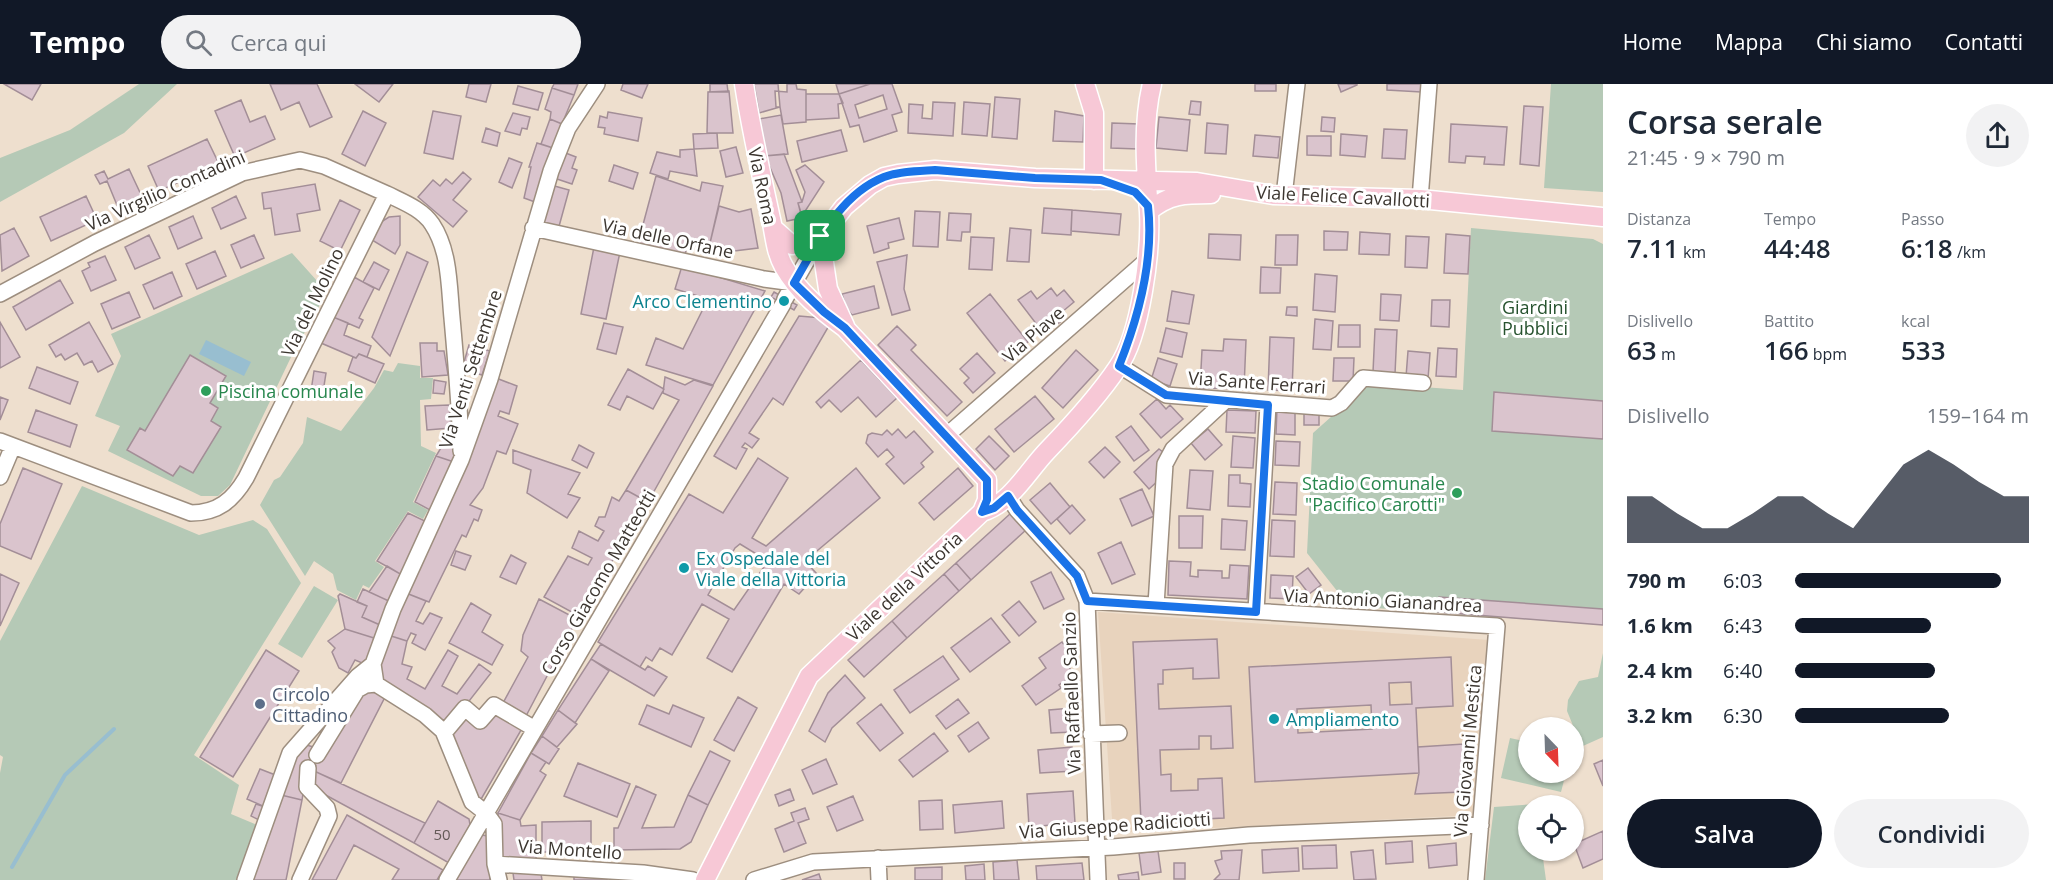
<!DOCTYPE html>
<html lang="it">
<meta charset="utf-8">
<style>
:root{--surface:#fff;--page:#f2f2f3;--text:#1f2937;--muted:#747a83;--accent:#111827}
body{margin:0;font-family:"Open Sans",sans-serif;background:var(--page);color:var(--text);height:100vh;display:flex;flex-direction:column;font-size:22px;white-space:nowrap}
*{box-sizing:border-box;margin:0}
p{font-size:20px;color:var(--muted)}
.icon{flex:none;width:33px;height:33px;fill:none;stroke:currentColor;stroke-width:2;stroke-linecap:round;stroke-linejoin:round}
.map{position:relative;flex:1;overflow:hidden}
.sheet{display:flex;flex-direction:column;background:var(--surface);width:450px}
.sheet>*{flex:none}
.needle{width:39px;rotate:157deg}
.tools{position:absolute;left:1518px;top:633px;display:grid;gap:12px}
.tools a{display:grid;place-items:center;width:66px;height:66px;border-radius:50%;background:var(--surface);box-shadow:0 2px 4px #0004;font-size:30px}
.pin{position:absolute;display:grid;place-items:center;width:51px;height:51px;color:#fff;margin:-26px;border-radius:12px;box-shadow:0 3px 9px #0006}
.round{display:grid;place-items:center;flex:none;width:63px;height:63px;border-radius:32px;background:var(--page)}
.summary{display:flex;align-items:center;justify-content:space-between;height:102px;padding:0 24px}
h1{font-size:33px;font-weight:600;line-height:45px}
.figures{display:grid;grid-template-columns:repeat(3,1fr);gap:9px;height:102px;padding:6px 24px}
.figures div{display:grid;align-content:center}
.figures b{font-size:26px;font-weight:600}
.figures small{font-size:16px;font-weight:400}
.figures p{font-size:16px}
.chart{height:168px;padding:12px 24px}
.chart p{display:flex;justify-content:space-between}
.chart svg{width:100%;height:108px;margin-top:6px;fill:var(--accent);opacity:.7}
.action{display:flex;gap:12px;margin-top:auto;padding:12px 24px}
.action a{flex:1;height:69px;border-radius:36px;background:var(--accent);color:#fff;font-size:24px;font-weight:600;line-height:69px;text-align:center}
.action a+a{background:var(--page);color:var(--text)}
ul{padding:0 24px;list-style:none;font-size:20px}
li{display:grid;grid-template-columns:96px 72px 1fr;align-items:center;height:45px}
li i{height:15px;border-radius:8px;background:var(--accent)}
header{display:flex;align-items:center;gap:36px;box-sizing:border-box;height:84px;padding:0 30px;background:var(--accent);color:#fff}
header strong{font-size:28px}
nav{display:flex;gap:33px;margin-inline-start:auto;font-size:21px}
.search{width:420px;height:54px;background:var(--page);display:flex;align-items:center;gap:15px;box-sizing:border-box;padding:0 21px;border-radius:33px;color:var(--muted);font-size:22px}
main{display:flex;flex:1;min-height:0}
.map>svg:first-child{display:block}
</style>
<header>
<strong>Tempo</strong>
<div class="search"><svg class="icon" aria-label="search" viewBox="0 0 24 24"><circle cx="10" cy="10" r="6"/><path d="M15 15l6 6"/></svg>Cerca qui</div>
<nav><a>Home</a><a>Mappa</a><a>Chi siamo</a><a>Contatti</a></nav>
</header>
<main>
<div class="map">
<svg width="1603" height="796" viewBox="0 0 1603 796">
<rect width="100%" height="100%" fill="#eedfce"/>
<path fill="#e8d3bd" d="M1098 528 1489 556 1475 731 1113 749Z"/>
<path fill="#b5c9b6" d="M139 0H177L124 49 0 118V74L70 46Z
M1551 0H1603V108L1544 104Z
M1471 144 1593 155 1603 160V541L1349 522 1307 469 1313 349 1369 299 1463 306Z
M292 169 327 208 292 271 230 401 218 412H201L108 367 120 342 95 332 121 272 111 250Z
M398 279 420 282V294H433L431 315 420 316 421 362 436 369 413 418 428 426 423 435 408 427 375 477 384 483 369 504 363 501 356 516 337 506 333 490 314 477 305 492 260 421 274 396 280 393 303 359 307 333 341 347 374 304 384 286 393 288Z
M82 402 199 451 253 436 267 445 301 499 194 671 239 701 231 730 257 741 236 796H0V689L3 673 0 671V557Z
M314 502 338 516 302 574 278 560Z
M1603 569V653L1574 666V644L1567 627 1568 616 1579 597 1598 593Z
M1510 654 1528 658V688L1566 689 1561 708 1501 694Z
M1536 720 1528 722V766L1542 767 1546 796H1485L1494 723Z"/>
<path fill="#98bed0" d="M206 256 251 278 244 292 199 270Z"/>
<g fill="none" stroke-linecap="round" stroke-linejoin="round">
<path stroke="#98bed0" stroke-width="4" d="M12 783 65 691 114 645"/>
</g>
<path fill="#dac4cd" stroke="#a38e97" stroke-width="1.5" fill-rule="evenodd" d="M4 0H41L32 16Z
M270 0H317L332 33 310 43 299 18 281 26Z
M355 0H393L379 18Z
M469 0H491L486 18 466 13Z
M554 0H578L574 11 552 4Z
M623 0H648L642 14 621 6Z
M710 0H727L728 8H710Z
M754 0H778L780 23 759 29Z
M787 0H796L797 5 806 6V38L783 40 780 23H776L775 7 787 8Z
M836 0H870L839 10Z
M870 0H892L902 28 892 31 897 47 864 58 859 41 850 43 839 10ZM883 11 887 25 859 34 855 21Z
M1255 0H1276V7H1255Z
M1338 0H1357V1L1341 8Z
M1387 0H1421V8L1387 6Z
M518 2 543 9 538 26 513 20Z
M552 4 574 11 562 40 550 35 551 28 545 25Z
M729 7 733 49H707L708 8Z
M806 10H839L843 19 838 20 839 34 806 36Z
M995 13 1020 15 1017 55 992 53Z
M241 16 250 38 265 32 275 55 235 73 215 27Z
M1191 17 1201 18 1200 31 1189 30Z
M933 18 955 19 953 52 908 49 909 20 923 21 922 34 932 35Z
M964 18 990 20 987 52 962 50Z
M1524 22 1543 23 1539 82 1520 80Z
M363 27 386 39 365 82 342 70Z
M433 27 461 32 453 75 424 69Z
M1055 27 1084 32 1083 58 1053 57Z
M608 28 642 34 638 57 604 50 605 44 598 43 600 32 607 34Z
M513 29 530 33 527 45 522 44 520 51 505 47Z
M781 31 788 70 765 72 759 35Z
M1159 33 1190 36 1187 67 1156 64Z
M1322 33 1335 34 1334 48 1321 47Z
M550 35 562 40 553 64 541 60Z
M1112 39 1139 40 1138 65 1111 64Z
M1207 39 1228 41 1226 70 1205 69Z
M1451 40 1507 43 1504 81 1484 80 1485 73 1466 72 1465 79 1449 78Z
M486 44 500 49 497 62 482 58Z
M1384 45 1407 46 1405 75 1382 74Z
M841 46 847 67 802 78 797 57Z
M717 49 718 64 694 65 693 50Z
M1341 50 1367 52 1365 73 1340 71Z
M1255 51 1280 53 1278 74 1253 72Z
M1307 52H1331V72L1307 71Z
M207 55 219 80 159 107 148 82Z
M537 59 553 64 535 118 524 114 531 83H529Z
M736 63 743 89 726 93 720 67Z
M694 65 697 92 670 87 668 95 650 89 657 68 680 73V66Z
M563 68 576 73 572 84 577 86 572 100 554 94Z
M784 70 802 118 798 119 802 134 787 137 781 109 765 72Z
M509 74 522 79 512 104 499 98Z
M614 81 638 89 633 105 609 97Z
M805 81 824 98 802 132 798 119 802 118 805 108 796 86Z
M129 85 143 115 119 126 107 97 100 100 95 91 104 87 108 95Z
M463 88 471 95 453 116 467 127 453 143 418 113 433 96 440 102 446 95 452 100Z
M656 92 700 107 702 98 723 102 710 159 689 154 684 175 637 163Z
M315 100 320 126 297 130 300 147 275 151 271 124 264 125 262 109Z
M551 101 569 106 558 146 540 141Z
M86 112 97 136 51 157 40 133Z
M236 112 246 134 221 145 212 124Z
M340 116 360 126 340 167 320 157Z
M719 122 739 128 751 125 758 164 734 167 710 159Z
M1044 124 1072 126 1071 151 1042 149Z
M1072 126 1121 130 1119 151 1071 147Z
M915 127 940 128 938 163 913 162Z
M949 129 971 130 970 148H962L961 157 947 156Z
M193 132 202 154 178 165 169 143Z
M400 132V161L395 170 372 156 381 138 389 133Z
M899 134 904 155 888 159 889 164 874 169 867 142Z
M14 144 29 172 2 187 0 151Z
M1010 144 1031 146 1029 178 1007 177Z
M1324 147 1348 148 1347 166H1324Z
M1360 148 1390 150 1389 171 1359 170Z
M1209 150 1241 151 1240 176 1208 174Z
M1446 150 1470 152 1468 190 1444 189Z
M149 151 160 174 135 185 125 163Z
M254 151 264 174 241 184 231 161Z
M1276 151H1298L1297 181H1275Z
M1406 152 1429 153 1427 184 1405 183Z
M971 153 994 154 992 186 969 185Z
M594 163 620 168 606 235 581 230Z
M215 167 226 192 197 205 186 180Z
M407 168 428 178 390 272 372 253Z
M907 171 904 205 910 226 892 231 877 178Z
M105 172 116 196 91 207 82 187 90 183 88 179Z
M374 178 389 186 379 206 363 198Z
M682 182 765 207 713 301 646 281 656 254 683 265 708 215 675 205Z
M1261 183 1281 184 1280 209H1260Z
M172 188 182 212 154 225 143 201Z
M1315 190 1337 192 1335 228 1313 226Z
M354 193 374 204 359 234 363 236 359 244 333 233Z
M60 196 73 219 26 246 13 223Z
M874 202 879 224 852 231 846 224 842 210Z
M1051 204 1057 212 1064 206 1074 218 1056 233 1060 238 1044 250 1018 216 1031 207 1037 215Z
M1172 207 1194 211 1189 240 1167 237Z
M129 208 140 233 112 245 101 220Z
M774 208 797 221 794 226 771 213Z
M990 210 1028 258 1005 277 967 229Z
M1381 210 1401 211 1399 237 1380 236Z
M1432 216H1450L1449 243 1431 242Z
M1287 223H1297V232L1286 231Z
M799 232 822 234 830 240 783 321 773 314 749 349 759 355 752 364 745 359 742 363 747 365 736 385 714 372Z
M333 233 348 239 344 251 371 262 367 273 359 270 356 274 321 259Z
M1315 235 1333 237 1331 266 1313 265Z
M0 238 20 273 0 284Z
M89 238 113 280 98 288 92 277 84 281 77 269 65 276 61 270 56 273 49 261Z
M604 239 623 243 616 270 597 265Z
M1339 241H1360V263H1338Z
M897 242 916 261 911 266 962 318 947 332 878 261Z
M1166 244 1187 249 1182 273 1160 268Z
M1375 245 1397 246 1395 290 1373 288Z
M1270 253 1294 254 1292 307 1268 306Z
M1224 255 1246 256 1244 305 1200 304 1202 266 1223 267Z
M420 259H437V267H444L448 291 422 293Z
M469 261 490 267 482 291 462 285Z
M1438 264 1457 265 1456 293 1436 292Z
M1076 266 1098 286 1063 324 1042 304Z
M1408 267 1430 269 1428 295 1406 293Z
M977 269 995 289 973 309 964 299 969 294 960 285Z
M359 270 384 280 375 299 348 287 353 273 356 274Z
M190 271 226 292 210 319 218 324 211 337 221 343 193 389 180 382 173 392 127 366 140 344 145 347Z
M1158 274 1177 280 1170 302 1151 296Z
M1334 274H1354L1353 297H1333Z
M861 276 897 314 876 333 858 313 841 328 829 316 821 324 816 318Z
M37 283 78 298 70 320 29 304Z
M628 285 664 305 653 325 627 312 620 326 608 321Z
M314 287 326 289 323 308 311 307Z
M665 293 685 301 694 296 713 302 648 418 626 406 679 316 663 309Z
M496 294 517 302 509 330 500 327 498 332 518 340 506 370 497 367 483 404 470 421 482 426 478 437 474 435 466 453 462 451 429 518 406 509Z
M434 296 446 298 444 310 433 309Z
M1494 308 1603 317V355L1492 347Z
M1035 312 1054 335 1014 368 995 345Z
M0 313 8 316 0 336Z
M1157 315 1166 325 1170 321 1183 335 1161 354 1140 330Z
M449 321 451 344 427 346 425 322Z
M1277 324H1295V351L1276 350Z
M36 326 77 341 70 363 28 348Z
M1227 326 1256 327 1255 349 1226 348Z
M1304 326H1319V341H1304Z
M1131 342 1149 366 1134 377 1116 353Z
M898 345 906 354 914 347 933 368 921 379 924 383 904 400 886 380 894 373 887 365 878 373 866 359 868 351 872 349 882 351 887 346 892 351Z
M1208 345 1222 361 1205 376 1191 359Z
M448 346H454V378L436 372 447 354Z
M989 352 1009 372 995 386 976 365Z
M1233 352 1255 354 1253 384 1231 383Z
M1276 357 1300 358 1299 382 1275 381Z
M579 361 594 369 587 384 572 376Z
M1105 363 1120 378 1104 394 1089 378Z
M1159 365 1167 371 1161 394 1149 405 1134 388Z
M513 366 580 389 568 410 580 414 567 434 527 409 531 386 513 379Z
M436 372 454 378 432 427 415 418Z
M758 374 788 394 752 454 766 462 856 384 880 414 805 477 817 490 799 510 784 500 732 588 707 574 729 535 702 520 672 571 660 564 652 577 646 573 640 583 598 558 689 410 723 429ZM740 460 768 477 734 526 708 511 735 464Z
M23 384 62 400 31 475 0 462V440Z
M958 384 973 402 934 436 919 419Z
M1190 386 1213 387 1210 426 1187 424Z
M1229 391H1240V399L1251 400 1250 423 1228 422Z
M1275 398 1297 399 1296 431 1273 430Z
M1050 399 1070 423 1051 440 1030 416Z
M1142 405 1154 432 1132 442 1120 415Z
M626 406 648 418 579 532 544 513 568 472 588 481 592 474 572 464 579 447 598 457 604 447 595 442 599 433H605L612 413 619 417Z
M1072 421 1085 436 1070 450 1057 435Z
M408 429 427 438 402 491 377 477Z
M1011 429 1026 446 971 496 956 479Z
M1179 432H1203L1202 464H1179Z
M1222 435 1247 437 1245 466 1221 465Z
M1272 436 1295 437 1294 473 1270 472Z
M1121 458 1135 490 1112 500 1098 469Z
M456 467 471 472 465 486 451 481Z
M511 471 526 479 516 500 500 493Z
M1169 477 1191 478 1190 492 1198 493V486L1222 487V494H1229L1230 481 1249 482 1247 515 1168 511Z
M956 479 971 496 959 507 944 490Z
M387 482 402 491 391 518 369 508Z
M1308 484 1321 501 1309 510 1296 493Z
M1051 488 1064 515 1044 525 1031 498Z
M0 490 19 499 0 542Z
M944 490 959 507 907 554 892 537Z
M1271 491 1293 492 1292 515 1270 514Z
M363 505 391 518 380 541 362 533 367 522 357 518Z
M406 509 426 517 416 537 423 540 430 529 442 534 425 566 412 559 416 551 411 549 407 557 388 551Z
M340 510 367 522 362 533 380 541 374 554 345 545 338 512Z
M1439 513 1603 525V541L1438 528Z
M539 515 577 535 526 632 503 619 528 573 521 567 523 551Z
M1019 517 1036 538 1019 552 1002 531Z
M471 519 491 531 482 548 503 561 492 581 449 559Z
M991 534 1010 558 970 588 951 564Z
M892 537 907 554 864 593 848 576Z
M345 545 374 554 368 574 362 579 355 576 348 589 339 584 332 568 335 564 328 557Z
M388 551 407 557 402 580 412 583 407 595 425 605 448 566 458 572 442 602 457 610 479 580 491 589 448 644 378 594Z
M1217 555 1219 594 1193 595V584L1163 586V600H1158L1159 625 1231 622 1233 664 1211 665V652H1199V665L1160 666 1161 691 1171 690V707L1198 706V695L1222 694 1224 734 1141 738 1133 558Z
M1062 558 1071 570 1065 574 1073 591 1059 601 1061 604 1036 621 1022 602 1046 584 1039 574Z
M601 560 645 586 648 582 667 593 654 612 591 575Z
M266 566 299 587 233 693 200 673Z
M943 572 959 595 910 629 894 606Z
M1451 573 1453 622 1416 624 1419 689 1255 698 1249 583ZM1411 598 1412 620 1390 621 1389 599ZM1371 621 1372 645 1298 649 1297 625Z
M591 575 609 587 575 639 558 626Z
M845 591 865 614 832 644 825 658 809 647 828 609Z
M369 606 385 613 341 699 307 684 361 610Z
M738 613 757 624 734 667 714 656Z
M958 615 969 629 946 645 936 632Z
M881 620 903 649 880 667 857 639Z
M647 621 669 630 673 621 704 634 691 663 639 640Z
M1072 624 1073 648 1051 649 1049 626Z
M498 626 524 641 480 717 449 645 462 629Z
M558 626 577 640 557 663 542 652Z
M978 638 989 654 969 668 958 652Z
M934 649 948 667 913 693 899 676Z
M542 652 559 665 549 680 531 669Z
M303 660 317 664 307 684 302 716 281 711 294 670Z
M1464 660 1462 708 1415 710 1419 689 1418 663Z
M1072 663 1074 687 1040 689 1038 666Z
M710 667 730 677 708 721 688 711Z
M531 669 546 678 540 687 546 691 520 736 498 729Z
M826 675 837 700 813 710 802 686Z
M1603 676V702L1594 680Z
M578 679 630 700 617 733 564 712Z
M260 685 278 692 265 723 247 715Z
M310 685 425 739 414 759 309 702Z
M636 702 656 711 642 744 674 743 688 711 708 721 691 758 680 765 614 766V744H618Z
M790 705 794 716 779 722 775 711Z
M1073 707 1075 739 1029 743 1027 710Z
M281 711 302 716 286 796H249Z
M853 712 863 736 837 747 827 723Z
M942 716 943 745 920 746 919 717Z
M438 717 469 735 470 741 449 779 414 759Z
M1002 717 1004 744 955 749 953 721Z
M256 720 265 723 259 736 251 732Z
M805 724 809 735 798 739 806 759 784 768 775 745 794 737 791 729Z
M498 729 520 736 521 742 536 741V775L499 774Z
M347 731 443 786 437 796H392L399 785 354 761 336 796H312Z
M591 737V768H542V738Z
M1603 747V775L1583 784 1574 760Z
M481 751 489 752 490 796H454Z
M1412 757 1413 778 1386 780 1385 759Z
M1456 759 1457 781 1429 784 1427 762Z
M1336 761 1337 784 1303 785 1302 762Z
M1298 764 1299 787 1263 789 1262 766Z
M1242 766 1239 796H1214L1220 790 1215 777 1222 775 1221 767Z
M1373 766 1376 795 1354 796 1351 768Z
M1158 767 1161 788 1142 791 1139 769Z
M1017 776 1019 796H994L993 778Z
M1082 779 1084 796H1037L1036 782Z
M1174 779H1185V795H1174Z
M984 780 985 796H966L965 782Z
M942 783V796H915V784Z
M540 784 542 796H514L513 789Z
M1138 788 1139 796H1119L1118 791Z
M574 790H607V796H574Z
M819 790 821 796H802Z"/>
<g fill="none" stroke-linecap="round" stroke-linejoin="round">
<g stroke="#9d8e7f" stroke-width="18">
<path id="minor" d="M1284 112 1297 0
M1420 115 1429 0
M533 144 764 195 794 199
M0 210 95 159 242 89 300 76 324 82 387 110
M785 215 818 157
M1120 282 1166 311 1332 324 1341 319 1363 294 1423 299
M946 352 1146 177
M0 357 191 429C218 429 233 416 246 394L387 110C403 118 422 125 432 140 450 167 449 203 452 234 456 279 460 323 461 367
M0 393 13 362
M1008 412 1017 426 1077 492 1087 517 1098 796
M1087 517 1497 542 1476 796
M1156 521 1165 380 1173 365 1226 316
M1256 527 1268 321
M444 649 465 624 480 637 494 621 535 645
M1091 650 1119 649
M317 671 357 606 366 601 376 600
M878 774 879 796
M495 780 643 789 693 796
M245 796 290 669 358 592 373 580
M300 796 329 732 327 724 307 703 308 684
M447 796 783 220
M499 796 495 780 494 740 486 729 472 718 443 647 425 631 376 600 373 580 393 525 461 376 490 295 551 87 568 44 597 0
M754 796 813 778 1113 763 1249 751 1481 741"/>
</g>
<g stroke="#fff" stroke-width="21">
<path id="major" d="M744 0C751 45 761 90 771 135 775 152 775 167 784 183 798 208 822 227 845 244L987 396V416L982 428
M1085 0 1094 29V96
M1149 127C1169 110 1185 110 1211 110
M774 145 792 161 818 157 844 123 870 101 884 93 898 90 935 86 1035 94 1197 98 1273 111 1420 115 1603 133
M820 152 828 205 845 242
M705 796 809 592 982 428C1011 419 1027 388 1047 367 1072 341 1098 313 1118 283 1141 250 1151 167 1149 128 1146 86 1142 41 1152 0"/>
</g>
<use href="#minor" stroke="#fff" stroke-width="15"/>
<use href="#major" stroke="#f7c8d6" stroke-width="18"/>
</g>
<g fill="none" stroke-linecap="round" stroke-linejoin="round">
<g stroke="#fff" stroke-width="12">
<path id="route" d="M935 86 1035 94 1101 96 1135 108 1148 122C1154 176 1139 232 1119 282L1166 311 1268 321 1256 528 1087 517 1077 492 1017 426 1008 412 994 424 982 428 987 416V396L845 244 824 228 794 199C817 160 839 111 884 93 899 87 919 87 935 86Z"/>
</g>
<use href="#route" stroke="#1a73e8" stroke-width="8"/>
</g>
<g fill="#0f9aa8" stroke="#fff" stroke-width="2">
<circle cx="784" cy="217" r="6"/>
<circle cx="684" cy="484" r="6"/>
<circle cx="1274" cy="635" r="6"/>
</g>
<g fill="#2e9e5b" stroke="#fff" stroke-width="2">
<circle cx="206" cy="307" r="6"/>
<circle cx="1457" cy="409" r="6"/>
</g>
<circle fill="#5c6f8a" stroke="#fff" stroke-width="2" cx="260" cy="620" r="6"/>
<g text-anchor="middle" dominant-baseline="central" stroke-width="6" stroke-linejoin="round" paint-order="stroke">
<g font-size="15" fill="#645a57">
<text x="442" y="750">50</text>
</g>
<g font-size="18" fill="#3c3630" stroke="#fff">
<text transform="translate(763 102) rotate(78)">Via Roma</text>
<text transform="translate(165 106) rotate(-24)">Via Virgilio Contadini</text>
<text transform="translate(1343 112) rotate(3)">Viale Felice Cavallotti</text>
<text transform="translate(668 154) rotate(12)">Via delle Orfane</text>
<text transform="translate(312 218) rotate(-64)">Via del Molino</text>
<text transform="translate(1033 250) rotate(-41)">Via Piave</text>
<text transform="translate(470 285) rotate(-72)">Via Venti Settembre</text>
<text transform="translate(1257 298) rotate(4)">Via Sante Ferrari</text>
<text transform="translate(598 498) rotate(-60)">Corso Giacomo Matteotti</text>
<text transform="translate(904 502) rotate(-43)">Viale della Vittoria</text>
<text transform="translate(1383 516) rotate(3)">Via Antonio Gianandrea</text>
<text transform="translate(1071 609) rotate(-92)">Via Raffaello Sanzio</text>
<text transform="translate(1467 667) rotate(-85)">Via Giovanni Mestica</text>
<text transform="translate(1115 741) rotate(-4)">Via Giuseppe Radiciotti</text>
<text transform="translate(570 765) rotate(4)">Via Montello</text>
</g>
<g font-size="18" fill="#0d838f" stroke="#fff" text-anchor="start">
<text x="772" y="217" text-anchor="end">Arco Clementino</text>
<text x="696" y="474">Ex Ospedale del<tspan x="696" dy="21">Viale della Vittoria</tspan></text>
<text x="1286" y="635">Ampliamento</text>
</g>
<g font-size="18" fill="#26522e" stroke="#fff">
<text x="1535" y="223">Giardini<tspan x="1535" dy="21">Pubblici</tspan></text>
</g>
<g font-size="18" fill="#27864d" stroke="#fff" text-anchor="start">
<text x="218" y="307">Piscina comunale</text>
<text x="1445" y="399" text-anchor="end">Stadio Comunale<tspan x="1445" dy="21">"Pacifico Carotti"</tspan></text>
</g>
<g font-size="18" fill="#4e5e75" stroke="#fff" text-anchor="start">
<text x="272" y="610">Circolo<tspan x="272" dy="21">Cittadino</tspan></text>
</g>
</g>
</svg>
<div class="tools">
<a><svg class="needle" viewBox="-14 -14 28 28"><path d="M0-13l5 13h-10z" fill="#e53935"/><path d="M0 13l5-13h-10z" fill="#747a83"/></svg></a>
<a><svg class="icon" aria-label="locate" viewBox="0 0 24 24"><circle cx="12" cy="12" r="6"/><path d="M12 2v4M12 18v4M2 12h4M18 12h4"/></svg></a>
</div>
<div class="pin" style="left:820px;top:152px;background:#1e9e55"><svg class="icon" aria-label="arrive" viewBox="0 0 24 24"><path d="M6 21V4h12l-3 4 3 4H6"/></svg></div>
</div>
<section class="sheet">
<div class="summary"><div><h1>Corsa serale</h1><p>21:45 · 9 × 790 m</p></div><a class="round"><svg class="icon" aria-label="share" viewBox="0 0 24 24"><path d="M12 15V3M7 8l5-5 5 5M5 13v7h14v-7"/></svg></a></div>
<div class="figures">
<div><p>Distanza</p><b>7.11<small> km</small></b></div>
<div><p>Tempo</p><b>44:48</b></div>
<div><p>Passo</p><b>6:18<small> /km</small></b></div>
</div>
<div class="figures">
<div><p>Dislivello</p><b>63<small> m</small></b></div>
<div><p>Battito</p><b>166<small> bpm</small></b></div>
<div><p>kcal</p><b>533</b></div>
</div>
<div class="chart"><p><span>Dislivello</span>159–164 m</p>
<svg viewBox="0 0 160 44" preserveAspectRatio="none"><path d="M0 44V25L10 25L20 32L30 38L40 38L50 32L60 25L70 25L80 32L90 38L100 25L110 12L120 6L130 12L140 19L150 25L160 25V44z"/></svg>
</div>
<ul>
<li><b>790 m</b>6:03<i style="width:88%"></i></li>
<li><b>1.6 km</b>6:43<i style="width:58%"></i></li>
<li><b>2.4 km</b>6:40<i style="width:60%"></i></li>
<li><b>3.2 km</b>6:30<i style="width:66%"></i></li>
</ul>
<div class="action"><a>Salva</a><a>Condividi</a></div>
</section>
</main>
